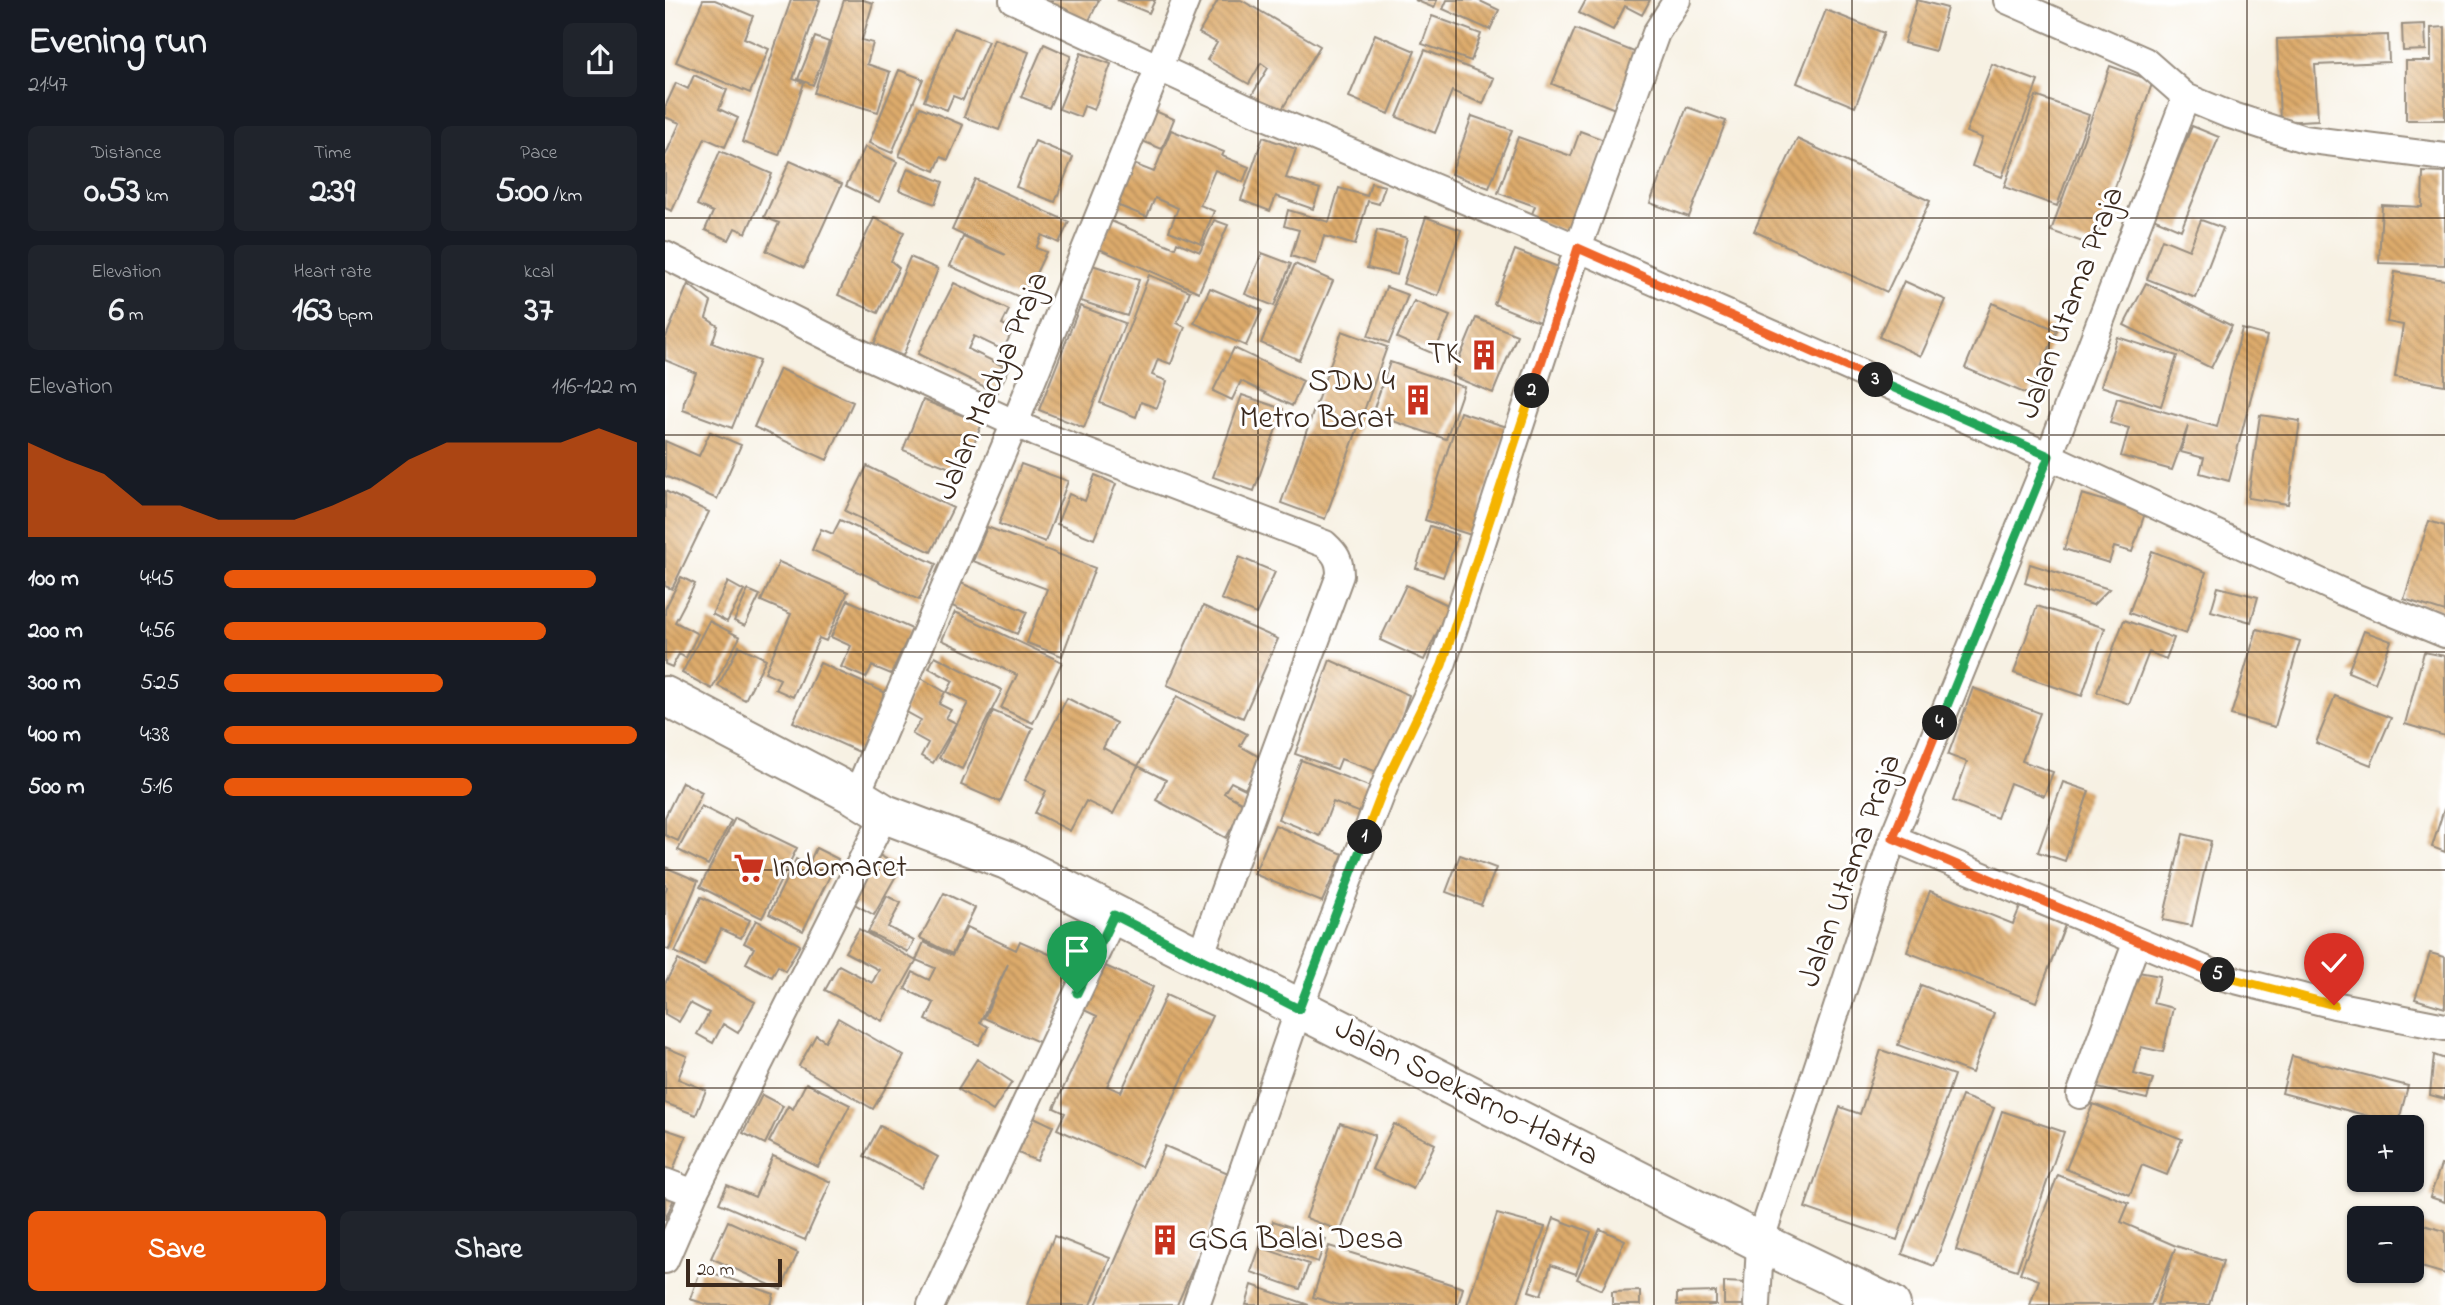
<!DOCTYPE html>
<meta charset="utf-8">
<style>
:root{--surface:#171b24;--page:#20242c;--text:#f1f3f6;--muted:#9ea1a6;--accent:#ea580c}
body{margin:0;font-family:"Indie Flower",sans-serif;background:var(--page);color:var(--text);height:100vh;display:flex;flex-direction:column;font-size:26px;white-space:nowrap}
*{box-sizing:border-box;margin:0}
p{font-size:23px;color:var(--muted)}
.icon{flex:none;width:38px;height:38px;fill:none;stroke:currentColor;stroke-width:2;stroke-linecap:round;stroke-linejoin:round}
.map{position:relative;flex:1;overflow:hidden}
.panel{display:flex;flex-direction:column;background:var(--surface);width:665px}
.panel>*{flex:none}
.controls{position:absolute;left:1682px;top:1115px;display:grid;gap:14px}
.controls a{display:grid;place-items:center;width:77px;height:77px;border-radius:10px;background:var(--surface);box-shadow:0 2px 5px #0004;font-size:35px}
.scale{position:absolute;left:21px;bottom:18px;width:96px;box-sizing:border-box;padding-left:7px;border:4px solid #3b2a1e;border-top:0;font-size:19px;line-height:24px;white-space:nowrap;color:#3b2a1e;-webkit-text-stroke:5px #fff;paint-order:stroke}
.pin{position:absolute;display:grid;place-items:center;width:60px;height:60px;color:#fff;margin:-72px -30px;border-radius:50% 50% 50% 0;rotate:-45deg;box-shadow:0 0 7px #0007}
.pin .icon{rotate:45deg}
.km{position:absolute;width:35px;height:35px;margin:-18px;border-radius:50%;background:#222;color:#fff;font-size:19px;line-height:35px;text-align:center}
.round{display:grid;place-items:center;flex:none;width:74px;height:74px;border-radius:10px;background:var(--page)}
.headline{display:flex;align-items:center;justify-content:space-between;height:119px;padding:0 28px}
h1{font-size:38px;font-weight:700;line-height:52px}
.stats{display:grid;grid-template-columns:repeat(3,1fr);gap:10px;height:119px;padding:7px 28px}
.stats div{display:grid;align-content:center;border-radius:10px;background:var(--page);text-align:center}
.stats b{font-size:35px;font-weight:700}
.stats small{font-size:19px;font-weight:400}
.stats p{font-size:19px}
.chart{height:196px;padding:14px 28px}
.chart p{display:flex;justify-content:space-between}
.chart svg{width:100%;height:126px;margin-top:7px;fill:var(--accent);opacity:.7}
.cta{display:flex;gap:14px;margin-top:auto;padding:14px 28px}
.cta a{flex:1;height:80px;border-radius:10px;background:var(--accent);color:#fff;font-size:28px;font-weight:700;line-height:80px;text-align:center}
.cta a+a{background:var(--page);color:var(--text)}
ul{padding:0 28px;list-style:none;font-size:23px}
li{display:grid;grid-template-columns:112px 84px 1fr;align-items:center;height:52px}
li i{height:18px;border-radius:9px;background:var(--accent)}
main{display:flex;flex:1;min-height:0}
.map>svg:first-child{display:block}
</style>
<main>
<section class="panel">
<div class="headline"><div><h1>Evening run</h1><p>21:47</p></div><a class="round"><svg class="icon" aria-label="share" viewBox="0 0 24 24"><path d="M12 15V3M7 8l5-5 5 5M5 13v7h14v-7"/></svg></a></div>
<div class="stats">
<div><p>Distance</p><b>0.53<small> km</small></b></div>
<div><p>Time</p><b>2:39</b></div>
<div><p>Pace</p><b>5:00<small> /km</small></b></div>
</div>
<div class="stats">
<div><p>Elevation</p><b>6<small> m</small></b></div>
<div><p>Heart rate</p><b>163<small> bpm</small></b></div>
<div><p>kcal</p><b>37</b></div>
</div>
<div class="chart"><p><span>Elevation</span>116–122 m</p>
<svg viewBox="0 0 160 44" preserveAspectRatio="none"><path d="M0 44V11L10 17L20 22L30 33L40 33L50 38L60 38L70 38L80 33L90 27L100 17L110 11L120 11L130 11L140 11L150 6L160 11V44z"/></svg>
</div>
<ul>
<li><b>100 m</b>4:45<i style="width:90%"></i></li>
<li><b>200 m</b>4:56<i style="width:78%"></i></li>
<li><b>300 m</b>5:25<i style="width:53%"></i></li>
<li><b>400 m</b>4:38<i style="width:100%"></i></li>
<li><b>500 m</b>5:16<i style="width:60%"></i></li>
</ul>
<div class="cta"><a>Save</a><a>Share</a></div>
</section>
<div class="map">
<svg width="1780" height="1305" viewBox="0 0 1780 1305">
<defs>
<pattern id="building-back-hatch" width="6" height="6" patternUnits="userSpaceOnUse" patternTransform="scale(1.75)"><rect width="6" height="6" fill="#ddab6c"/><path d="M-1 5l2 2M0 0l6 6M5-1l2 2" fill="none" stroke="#b48b58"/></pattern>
</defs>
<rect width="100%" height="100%" fill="#fff"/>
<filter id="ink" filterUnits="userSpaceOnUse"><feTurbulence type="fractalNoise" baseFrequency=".0143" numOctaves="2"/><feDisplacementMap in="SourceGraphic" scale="14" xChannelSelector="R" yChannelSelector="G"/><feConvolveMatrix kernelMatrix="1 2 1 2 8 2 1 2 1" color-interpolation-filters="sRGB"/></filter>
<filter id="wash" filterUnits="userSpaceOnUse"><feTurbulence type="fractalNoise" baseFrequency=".00686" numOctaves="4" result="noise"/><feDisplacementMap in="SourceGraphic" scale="28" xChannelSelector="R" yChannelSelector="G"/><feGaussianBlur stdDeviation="1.57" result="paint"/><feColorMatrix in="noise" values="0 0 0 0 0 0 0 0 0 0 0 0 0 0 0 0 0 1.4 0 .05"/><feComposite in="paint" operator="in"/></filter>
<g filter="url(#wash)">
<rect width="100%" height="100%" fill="#f7f1e3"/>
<g id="blocks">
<path fill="url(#building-back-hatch)" d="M38 0H50L88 16 79 38 104 49 85 93 11 62Z
M126 0H155L128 79 139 83 114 155 77 142Z
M179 0H198L208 3 197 40 208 43 202 64 225 72 213 112 149 93Z
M364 0H434L421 27Z
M452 0H490L484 13Z
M553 0H576L655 46 616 111 587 95 603 68 596 63 584 84 542 60 552 43 534 33Z
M750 0H772L769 8Z
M782 0H813L834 10 825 30 778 9Z
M921 0H985L977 15 960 6 948 30 914 13Z
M1252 0 1282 8 1270 51 1239 43Z
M1161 10 1219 33 1190 107 1132 83Z
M767 16 816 34 806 61 757 44Z
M1760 24 1761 50 1738 51 1737 25Z
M1780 27V120H1741V61H1766V28Z
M289 28 323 41 298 100 288 96 282 110 259 101Z
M910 29 972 53 950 109 887 84Z
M710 34 750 51 724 114 684 97Z
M1723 35 1724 62 1650 65 1653 120 1615 122 1612 39Z
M150 37 164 42 148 85 133 79Z
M329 39 364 52 334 130 299 117Z
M379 44 406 56 384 108 356 97Z
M760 50 829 78 818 104 787 91 770 133 732 117Z
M416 53 446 64 429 110 419 106 415 117 394 109Z
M1327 64 1373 81 1337 177 1307 166 1317 138 1301 132Z
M1445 66 1488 81 1429 246 1386 231Z
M234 70 258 79 227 153 204 143Z
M29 75 62 90 54 109 73 118 60 147 40 138 7 211 0 208V156L15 123 0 117V107L11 83 23 89Z
M1371 96 1424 115 1392 206 1339 187Z
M255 107 298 125 283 160 276 157 270 171 234 156Z
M1022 107 1061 121 1024 217 985 203Z
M490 111 509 119 497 149 477 141Z
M807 116 847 130 824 188 786 174Z
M1527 126 1554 137 1516 230 1488 218Z
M506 130 559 152 557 156 584 167 578 182 550 170 535 205 549 211 536 244 504 231 513 208 490 198 482 217 449 204 466 163 489 172Z
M915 131 942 141 907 234 865 219 870 206 833 193 853 137 906 156Z
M598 137 631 149 621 178 655 189 648 209 611 196 605 211 576 200Z
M1132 139 1265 201 1222 292 1089 231Z
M370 141 408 157 390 202 351 187Z
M200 147 232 162 214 202 181 186Z
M55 151 107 174 81 233 70 228 64 240 40 230 48 212 32 205Z
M125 161 177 184 139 268 101 251 114 223 99 217Z
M243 168 278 182 270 204 234 190Z
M1758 172 1780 173V265L1714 263 1717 205 1757 207Z
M310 179 404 222 394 243 377 235 371 248 381 252 359 299 285 266 298 237 341 255 287 230Z
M706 183 720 186 714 204 703 201 690 245 659 236 651 264 626 256 634 230 619 226 623 210 664 222 674 188 702 196Z
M761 217 796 230 773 296 738 284Z
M209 218 239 232 226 261 234 268 213 313 173 295Z
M549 220 563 225 534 292 434 249 446 221 510 248 512 242 535 252Z
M1536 220 1558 228 1531 298 1482 279 1497 239 1524 250Z
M712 230 742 238 732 275 702 268Z
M850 250 896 268 874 322 829 304Z
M597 253 626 264 609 306 580 294Z
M245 257 273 269 238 356 209 344Z
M630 264 668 281 634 360 596 343Z
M427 265 474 280 462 316 416 301Z
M1730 272 1780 280V385L1730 377 1738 325 1722 322Z
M484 275 525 291 512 323 520 327 506 364 493 359 487 375 502 381 492 408 476 402 471 417 435 403Z
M1239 281 1281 300 1256 356 1214 337Z
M289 283 344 310 337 324 348 330 338 350 309 336 303 349 344 369 332 393 253 354Z
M1481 283 1567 326 1546 368 1459 325Z
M23 284 46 302 41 318 53 326 47 343 94 361 67 428 18 410 19 402 31 373 0 360V339Z
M721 287 743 295 724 343 703 336Z
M545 288 597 310 581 346 529 323Z
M749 301 785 316 769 354 732 338Z
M1327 303 1392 330 1364 395 1300 368Z
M415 306 460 323 419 428 374 410Z
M811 318 852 335 828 393 787 376Z
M1577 329 1602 336 1564 481 1535 473 1539 458 1516 452 1523 426 1507 470 1456 456 1464 428 1445 423 1452 398 1552 427Z
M677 331 722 347 660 519 616 503Z
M1452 337 1512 356 1496 406 1436 386Z
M569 348 638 381 627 406 576 381 567 400 548 391Z
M725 362 799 387 781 439 707 414Z
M115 369 188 402 162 460 89 427Z
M577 395 618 409 589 491 548 477Z
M258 400 317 423 298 473 238 450Z
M795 412 842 427 806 535 760 520Z
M1595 415 1635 421 1623 504 1583 498Z
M45 432 76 445 52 499 0 476V441L34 456Z
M356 464 403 481 380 542 334 524Z
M202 466 288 508 266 552 180 511Z
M430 475 451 484 429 539 392 524 404 494 420 501Z
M0 491 44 512 7 589 0 586Z
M1417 494 1480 513 1467 552 1449 547 1444 563 1399 549Z
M175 520 271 564 254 600 147 550 156 529 168 534Z
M1764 521 1780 526V612L1739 599Z
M765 526 793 535 778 577 751 568Z
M322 527 430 568 397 656 362 643 382 589 308 561Z
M1487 551 1541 572 1521 634 1464 613Z
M574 557 610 572 591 614 556 599Z
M114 562 183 592 161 641 154 638 128 697 110 689 115 679 100 672 126 614 96 601Z
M1365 564 1444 589 1428 605 1360 583Z
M16 577 30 584 10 622 33 634 21 658 14 654 7 667 0 664V609Z
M63 582 79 591 62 622 47 614Z
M296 583 362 612 352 634 287 606Z
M741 585 785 606 759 660 715 640Z
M1553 587 1593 597 1586 622 1546 611Z
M83 590 95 595 80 626 69 621Z
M183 600 247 629 226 674 207 666 201 678 176 667 186 646 166 637Z
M538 606 613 639 578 718 502 685Z
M1372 606 1440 628 1417 696 1349 673Z
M290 612 397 662 368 723 336 708 352 675 277 640Z
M1459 620 1509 638 1501 659 1484 652 1464 704 1432 692Z
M44 621 75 637 47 689 17 673Z
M1592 629 1635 641 1610 727 1566 715Z
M1699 631 1726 641 1710 683 1683 672Z
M74 646 101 659 80 700 53 686Z
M1759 652 1780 656V736L1740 724Z
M270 656 337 690 297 769 274 758 303 703 282 692 288 681 264 668Z
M665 660 744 695 718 774 676 759 672 769 630 754Z
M155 663 221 693 194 752 128 722Z
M256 678 280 692 274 704 286 710 281 718 291 723 268 763 256 756 263 743 247 734 256 720 238 710Z
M1308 688 1375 713 1357 761 1388 772 1379 796 1345 783 1332 818 1288 801 1302 762 1283 755Z
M512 696 582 734 575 746 596 758 580 789 566 782 559 793 580 804 561 838 491 800 501 780 473 766Z
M1670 696 1726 718 1706 765 1651 743Z
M402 698 451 723 438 748 473 766 448 814 421 801 405 831 370 813 381 791 360 780Z
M328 711 368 728 335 802 296 785Z
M636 760 706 787 696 813 668 802 655 836 613 819Z
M17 782 37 792 13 841 0 835V817Z
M1398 782 1424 791 1400 861 1373 852Z
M36 806 66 821 43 865 13 850Z
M1779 809H1780V852L1767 847Z
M70 818 132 848 97 918 35 887Z
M610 825 678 854 657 902 589 874Z
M1518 834 1546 841 1527 926 1498 920Z
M151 848 173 859 138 931 104 914 131 859 143 865Z
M212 854 236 867 209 915 186 902Z
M795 855 831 868 816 905 781 892Z
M0 867 33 881 4 950 0 948V892L2 887 0 886Z
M1265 891 1348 924 1355 907 1400 925 1371 1002 1242 952Z
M279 893 310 908 287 954 255 938Z
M222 896 236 903 223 927 249 941 243 952 203 932Z
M36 897 85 920 76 938 56 929 39 966 10 952Z
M91 920 135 945 120 971 113 966 107 977 81 963 89 948 79 943Z
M302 927 351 950 355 941 411 966 376 1043 319 1018 343 964 315 1022 323 1027 314 1045 261 1020 269 1003 240 989 248 972 264 980 270 968 251 960 259 942 287 956Z
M194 929 251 961 217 1021 160 990 174 965 207 983 214 970 180 952Z
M1765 953 1780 957V1008L1750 999Z
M13 960 90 1002 73 1033 58 1024 48 1043 32 1034 44 1013 25 1003 14 1022 0 1014V983Z
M438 965 488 987 442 1086 456 1092 501 995 547 1016 476 1167 392 1129 400 1113 389 1108 432 1016 417 1009Z
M1468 971 1495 976 1488 1003 1508 1008 1498 1052 1476 1047 1469 1074 1488 1079 1482 1099 1428 1087Z
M1256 985 1329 1013 1307 1073 1233 1045Z
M173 1018 239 1056 208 1109 134 1066 151 1035 160 1041Z
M0 1047 22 1056 13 1079 41 1090 31 1115 0 1103Z
M1216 1050 1289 1075 1232 1240 1140 1208 1175 1107 1195 1114Z
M1769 1055 1780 1059V1099L1765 1095Z
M1627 1056 1743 1086 1733 1124 1617 1093Z
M312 1059 347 1082 328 1111 293 1089Z
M141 1083 185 1105 153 1167 104 1142 123 1106 128 1109Z
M97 1095 118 1106 100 1144 78 1133Z
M1297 1096 1329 1108 1269 1266 1237 1254Z
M1428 1104 1517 1139 1502 1175 1477 1165 1465 1195 1401 1169Z
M1337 1111 1399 1132 1352 1270 1291 1250Z
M369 1117 388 1126 372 1161 353 1153Z
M675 1123 710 1135 676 1231 641 1218Z
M729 1124 770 1144 748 1189 707 1169Z
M215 1126 273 1157 256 1187 199 1156Z
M0 1129 21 1136 7 1173 0 1171Z
M500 1146 568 1175 512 1305H431Z
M108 1156 166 1182 140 1240 54 1203 62 1185 90 1197Z
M1776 1165 1780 1166V1202L1765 1197Z
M1393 1175 1464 1203 1456 1222 1511 1246 1558 1261 1544 1305H1492L1510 1249 1486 1305H1365L1374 1280 1355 1273Z
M0 1189 11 1194 0 1220Z
M832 1214 880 1227 852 1305H802Z
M889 1218 926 1232 911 1274 886 1265 876 1295 864 1291Z
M63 1221 133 1253 116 1290 46 1258Z
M608 1221 661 1239 653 1262 600 1244Z
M1748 1222 1780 1231V1274L1746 1264Z
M935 1229 960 1240 937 1290 912 1279Z
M389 1236 445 1258 426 1305H362Z
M664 1246 798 1288 793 1305H673L648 1297Z
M595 1247 644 1264 635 1289 586 1272Z
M36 1269 109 1294 106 1305H44L25 1299Z
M1059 1282 1081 1283V1305H1059Z
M587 1285 644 1305H581Z
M975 1291V1305H947V1292Z
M1051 1292V1305H1012V1293Z"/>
</g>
</g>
<g filter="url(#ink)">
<use href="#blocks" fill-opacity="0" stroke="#998e80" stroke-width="2"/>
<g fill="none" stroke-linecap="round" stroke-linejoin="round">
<g stroke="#998e80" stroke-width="30">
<path id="minor" d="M348 0 583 109 913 248 1384 456 1675 591 1780 634
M1342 0 1480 61 1521 97 1562 114 1639 139 1780 157
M0 255 189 350 371 433 660 544C671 554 675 560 675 575L534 959
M191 796 350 423 521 0
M1228 838 1558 977 1669 1005 1780 1027
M1415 1095 1472 941
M0 1182 29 1193
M0 1260 29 1193 220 814
M266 1305 449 915
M531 1305 634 1009 723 777 777 665 913 248 991 33 1012 0
M1092 1305 1095 1242 1228 838 1384 456 1521 97"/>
</g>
<g stroke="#998e80" stroke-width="42">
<path id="primary" d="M0 696 191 796 220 814 342 860 1095 1242 1226 1305"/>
</g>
<use href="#minor" stroke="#fff" stroke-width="26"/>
<use href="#primary" stroke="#fff" stroke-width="38"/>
</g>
</g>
<g fill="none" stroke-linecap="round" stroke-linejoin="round" filter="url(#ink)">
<g stroke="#fff" stroke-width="14">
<path id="split-1" d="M412 993 449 915 634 1009 700 837"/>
</g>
<g stroke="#fff" stroke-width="14">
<path id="split-2" d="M700 837 723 777 777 665 867 391"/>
</g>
<g stroke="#fff" stroke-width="14">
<path id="split-3" d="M867 391 913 248 1211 380"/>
</g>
<g stroke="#fff" stroke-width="14">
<path id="split-4" d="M1211 380 1384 456 1275 723"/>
</g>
<g stroke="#fff" stroke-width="14">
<path id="split-5" d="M1275 723 1228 838 1553 975"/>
</g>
<g stroke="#fff" stroke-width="14">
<path id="split-6" d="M1553 975 1669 1005"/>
</g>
<use href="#split-1" stroke="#22a559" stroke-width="9"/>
<use href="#split-2" stroke="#f5b400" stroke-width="9"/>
<use href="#split-3" stroke="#f0652b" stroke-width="9"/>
<use href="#split-4" stroke="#22a559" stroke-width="9"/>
<use href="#split-5" stroke="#f0652b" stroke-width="9"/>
<use href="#split-6" stroke="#f5b400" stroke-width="9"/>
</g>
<path fill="none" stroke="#3b2a1e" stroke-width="2" stroke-opacity="0.55" d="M198 0V1305M396 0V1305M593 0V1305M791 0V1305M989 0V1305M1187 0V1305M1384 0V1305M1582 0V1305M0 218H1780M0 435H1780M0 652H1780M0 870H1780M0 1088H1780"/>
<defs>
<g id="building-bare" transform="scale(2.415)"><path d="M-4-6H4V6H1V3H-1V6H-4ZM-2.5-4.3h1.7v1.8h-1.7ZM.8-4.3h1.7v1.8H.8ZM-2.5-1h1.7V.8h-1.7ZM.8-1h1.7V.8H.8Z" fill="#c8321e" stroke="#fff" stroke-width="2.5" paint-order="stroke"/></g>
<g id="supermarket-bare" transform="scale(2.415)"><path d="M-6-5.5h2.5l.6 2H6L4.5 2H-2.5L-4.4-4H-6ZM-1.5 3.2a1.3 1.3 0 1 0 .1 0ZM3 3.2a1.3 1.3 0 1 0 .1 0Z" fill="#c8321e" stroke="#fff" stroke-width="2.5" paint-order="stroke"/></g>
</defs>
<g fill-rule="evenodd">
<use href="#building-bare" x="819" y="355"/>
<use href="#building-bare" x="753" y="400"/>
<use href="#supermarket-bare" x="84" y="868"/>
<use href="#building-bare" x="500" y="1240"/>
</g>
<g text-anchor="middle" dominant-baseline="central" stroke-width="6" stroke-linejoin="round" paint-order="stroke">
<g font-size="32" fill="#3b2a1e" stroke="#fff">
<text transform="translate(1407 303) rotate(-69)">Jalan Utama Praja</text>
<text transform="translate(328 386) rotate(-67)">Jalan Madya Praja</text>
<text transform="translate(1186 871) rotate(-70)">Jalan Utama Praja</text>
<text transform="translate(801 1093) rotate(27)">Jalan Soekarno-Hatta</text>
</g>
<g font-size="32" fill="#3b2a1e" stroke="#fff" text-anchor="end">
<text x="796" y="355">TK</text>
<text x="730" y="382">SDN 4<tspan x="730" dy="37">Metro Barat</tspan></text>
<text x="107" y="868" text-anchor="start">Indomaret</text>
<text x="523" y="1240" text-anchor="start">GSG Balai Desa</text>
</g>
</g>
</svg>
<div class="controls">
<a>+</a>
<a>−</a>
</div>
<div class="scale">20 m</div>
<div class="pin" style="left:412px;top:993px;background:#1e9e55"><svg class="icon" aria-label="arrive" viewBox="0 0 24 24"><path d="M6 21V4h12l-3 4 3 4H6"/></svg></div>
<div class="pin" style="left:1669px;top:1005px;background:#d93025"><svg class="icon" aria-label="check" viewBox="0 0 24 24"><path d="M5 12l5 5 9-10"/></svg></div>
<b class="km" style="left:700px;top:837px">1</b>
<b class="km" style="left:867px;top:391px">2</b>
<b class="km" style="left:1211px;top:380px">3</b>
<b class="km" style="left:1275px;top:723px">4</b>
<b class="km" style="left:1553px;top:975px">5</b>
</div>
</main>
